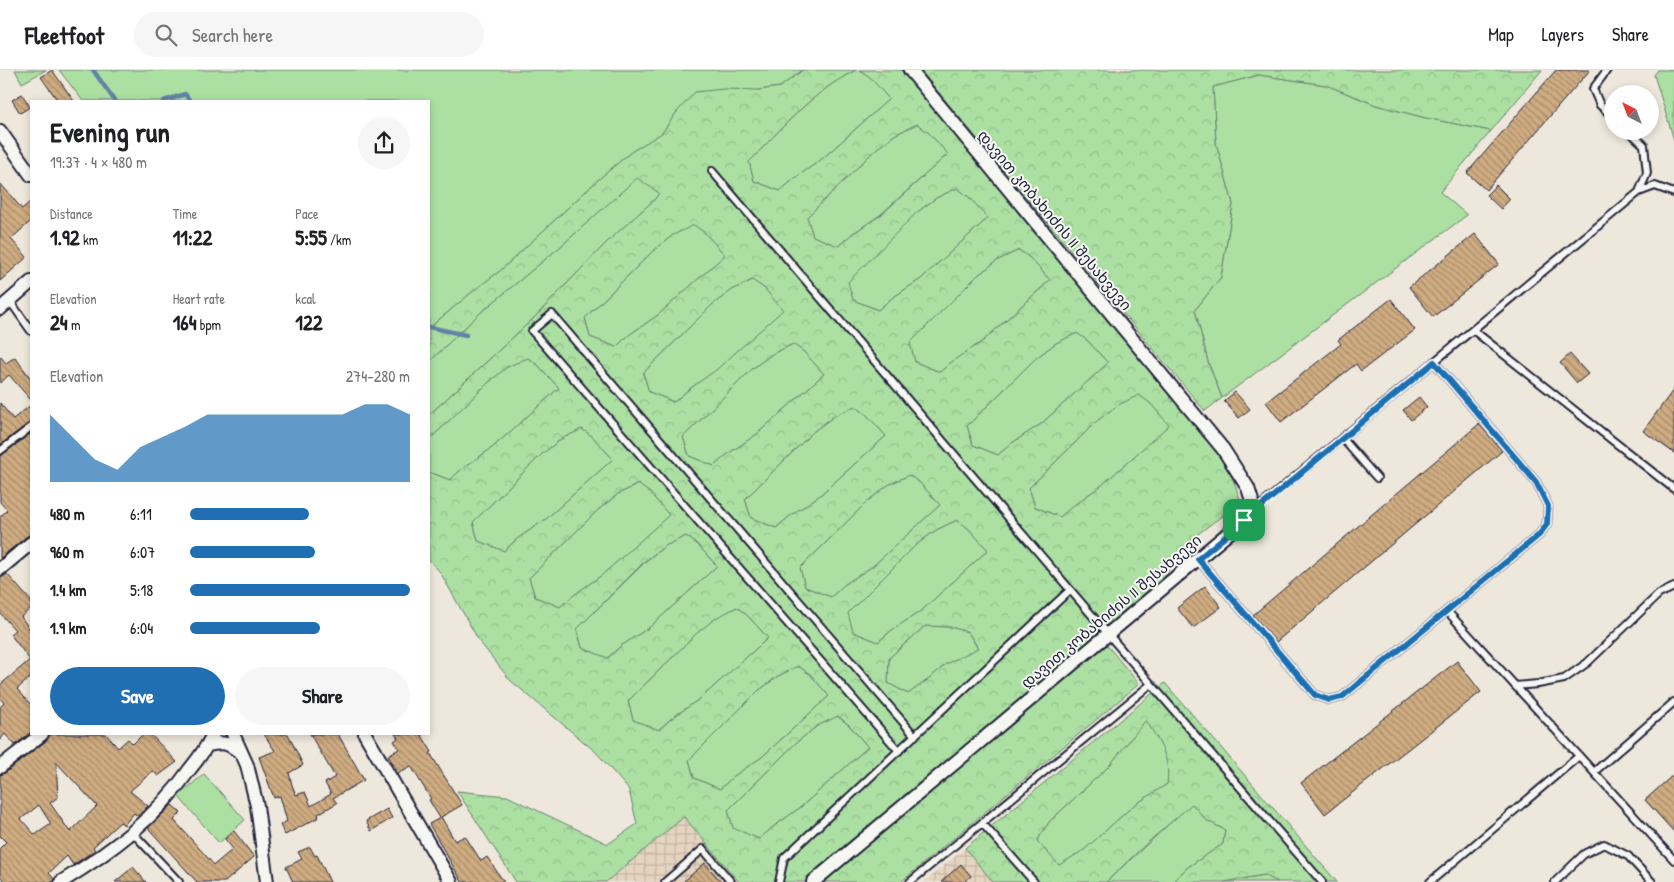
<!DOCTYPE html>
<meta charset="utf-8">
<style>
:root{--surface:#fff;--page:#f6f6f6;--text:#202124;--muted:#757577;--line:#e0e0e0;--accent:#1f6fb2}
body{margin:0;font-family:"Patrick Hand","Noto Sans Georgian",sans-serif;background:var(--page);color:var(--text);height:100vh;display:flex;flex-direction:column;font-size:19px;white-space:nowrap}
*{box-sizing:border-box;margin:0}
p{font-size:16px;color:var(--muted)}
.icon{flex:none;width:28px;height:28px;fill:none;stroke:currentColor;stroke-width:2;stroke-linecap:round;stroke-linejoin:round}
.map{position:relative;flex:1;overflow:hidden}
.sheet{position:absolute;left:30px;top:30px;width:400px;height:635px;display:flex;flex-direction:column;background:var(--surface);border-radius:0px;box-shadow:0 2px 8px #0003}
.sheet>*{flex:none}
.needle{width:32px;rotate:318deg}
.tools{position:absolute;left:1604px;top:15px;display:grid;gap:10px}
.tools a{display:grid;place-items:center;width:55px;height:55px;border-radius:50%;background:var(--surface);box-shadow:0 2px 8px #0003;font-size:25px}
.pin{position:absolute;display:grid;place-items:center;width:42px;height:42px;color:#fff;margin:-21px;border-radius:10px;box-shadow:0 2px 8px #0006}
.round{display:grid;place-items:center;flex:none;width:52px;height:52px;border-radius:26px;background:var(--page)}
.overview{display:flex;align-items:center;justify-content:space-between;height:85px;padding:0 20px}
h1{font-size:28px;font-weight:700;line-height:38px}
.metrics{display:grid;grid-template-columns:repeat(3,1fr);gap:8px;height:85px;padding:5px 20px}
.metrics div{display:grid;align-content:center}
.metrics b{font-size:21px;font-weight:700}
.metrics small{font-size:14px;font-weight:400}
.metrics p{font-size:14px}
.chart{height:140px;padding:10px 20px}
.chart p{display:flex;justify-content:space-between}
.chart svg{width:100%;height:90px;margin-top:5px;fill:var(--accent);opacity:.7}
.primary-button{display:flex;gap:10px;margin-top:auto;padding:10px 20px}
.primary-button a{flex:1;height:58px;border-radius:30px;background:var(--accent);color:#fff;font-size:20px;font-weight:700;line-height:58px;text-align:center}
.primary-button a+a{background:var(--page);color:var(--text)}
ul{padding:0 20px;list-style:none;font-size:16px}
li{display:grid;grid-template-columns:80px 60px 1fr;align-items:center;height:38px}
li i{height:12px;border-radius:6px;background:var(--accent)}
header{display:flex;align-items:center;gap:30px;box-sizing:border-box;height:70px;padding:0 25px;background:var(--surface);border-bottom:1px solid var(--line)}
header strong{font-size:24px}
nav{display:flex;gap:28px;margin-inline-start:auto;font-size:18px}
.search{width:350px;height:45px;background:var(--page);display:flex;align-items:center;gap:12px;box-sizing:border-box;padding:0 18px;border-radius:28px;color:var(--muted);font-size:19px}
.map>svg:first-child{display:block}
</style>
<header>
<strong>Fleetfoot</strong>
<div class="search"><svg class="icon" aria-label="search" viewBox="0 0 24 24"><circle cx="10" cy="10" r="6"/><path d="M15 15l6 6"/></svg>Search here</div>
<nav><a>Map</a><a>Layers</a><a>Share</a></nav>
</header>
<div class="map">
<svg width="1674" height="812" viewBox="0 0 1674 812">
<defs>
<pattern id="industrial-grid" width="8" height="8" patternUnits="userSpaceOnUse" patternTransform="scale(1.25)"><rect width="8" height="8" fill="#e5d5c0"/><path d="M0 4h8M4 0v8" fill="none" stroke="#c4b7a6"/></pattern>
<pattern id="forest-crowns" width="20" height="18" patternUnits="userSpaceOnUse" patternTransform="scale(1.25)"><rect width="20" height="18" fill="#abe0a2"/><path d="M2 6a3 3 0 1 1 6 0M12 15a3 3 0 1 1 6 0" fill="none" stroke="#93c08c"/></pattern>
<pattern id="building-back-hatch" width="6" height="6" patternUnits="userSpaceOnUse" patternTransform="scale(1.25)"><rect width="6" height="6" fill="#cfac81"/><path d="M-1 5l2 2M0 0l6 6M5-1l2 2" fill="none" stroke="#a88c6b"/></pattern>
</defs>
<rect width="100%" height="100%" fill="#eee7db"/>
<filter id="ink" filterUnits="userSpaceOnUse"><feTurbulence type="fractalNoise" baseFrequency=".02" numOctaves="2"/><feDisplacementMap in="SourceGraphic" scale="10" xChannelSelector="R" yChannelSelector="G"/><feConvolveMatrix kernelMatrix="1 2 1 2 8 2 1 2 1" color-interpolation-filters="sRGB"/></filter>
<g filter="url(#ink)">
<path fill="url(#industrial-grid)" d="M684 746 739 812H606Z
M965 778 993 812H924Z"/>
<path fill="#abe0a2" stroke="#66816e" d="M15 0H46L22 13Z
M59 0H803L780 17 759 20 676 43 662 63 631 82 599 109 500 201 477 218 429 258V31H83Z
M856 0C869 0 881 20 889 29L822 89 794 109 780 121 754 111 749 92C781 59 813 21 856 0Z
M1658 0H1674V70L1654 5Z
M1259 5 1326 15 1376 35 1426 48 1491 61 1440 122 1467 145 1222 328 1208 292 1195 240 1221 207 1233 134 1216 73 1213 17Z
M917 54 928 62 948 84 880 145 852 164 838 177 813 166 807 147 876 79 896 64Z
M637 107 660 123 655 129 607 172 535 247 429 345V292L479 244 560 177Z
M957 118 968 126 988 148 921 209 892 228 878 240 853 230 847 211 916 143 936 128Z
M694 154 705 163 725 185 658 245 629 265 616 277 590 267 585 248 654 180 673 165Z
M1019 180 1030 188 1050 210 983 271 954 290 940 302 915 292 909 273 978 205 998 190Z
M753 210 764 218 784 240 716 301 688 320 674 332 649 322 643 303 712 235 732 220Z
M1077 263 1088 271 1108 293 1041 354 1012 373 998 385 973 375 967 356 1036 288 1056 273Z
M793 274 804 282 824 304 757 364 728 384 714 396 689 386 683 367 752 299 772 284Z
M528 287 539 296 559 318 492 378 463 398 450 410 429 402V370L488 313 507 297Z
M1139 324 1150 333 1170 355 1102 415 1074 435 1060 447 1035 437 1029 418 1098 350 1118 335Z
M855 336 866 344 886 366 819 426 790 446 776 458 751 448 745 429 814 361 834 346Z
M582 359 593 367 613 389 546 449 517 469 504 481 478 471 473 452 542 384 561 369Z
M909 405 920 413 940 435 873 496 844 515 831 527 805 517 800 498 869 430 888 415Z
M639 414 650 423 670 445 602 505 574 525 560 537 535 527 529 508 598 440 618 424Z
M957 450 968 458 988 480 921 541 892 560 878 572 853 562 847 543 916 475 936 460Z
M686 466 697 474 717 496 650 557 621 576 607 588 582 578 577 559 646 491 665 476Z
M737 537 748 546 768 568 701 628 672 648 658 660 633 650 628 631 697 563 716 547Z
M925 556 951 557 968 562 978 579 946 594 929 609 908 624 888 613 889 588Z
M798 596 810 604 829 626 762 687 734 706 720 719 694 708 689 690 758 621 778 606Z
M837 646 849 655 868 677 801 737 773 757 759 769 733 759 728 740 797 672 817 656Z
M1146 649C1159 672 1171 687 1168 714L1133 736 1084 780 1059 796 1037 771 1049 752 1109 696Z
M204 704 245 750 219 773 178 726Z
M1192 733 1206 750 1225 760 1223 774 1188 797 1172 812H1106Z
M1265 805 1278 812H1224Z"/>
<path fill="url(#forest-crowns)" stroke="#66816e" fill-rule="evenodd" d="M803 0H856C813 21 781 59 749 92L754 111 780 121 794 109 822 89 889 29 870 7 860 0H901L1219 382 1233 409 1240 429 1233 440 1215 451 1194 467 1176 485 1164 509 805 812H739L684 747 606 812H516L457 721 507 726 608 774 637 754 629 720 597 683 510 610 479 571 440 502 429 490V402L450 410 463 398 492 378 559 318 539 296 528 288 507 297 488 313 429 370V345L535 247 607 172 655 129 659 123 637 108 560 177 479 244 429 292V258L477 218 500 201 599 109 631 82 662 63 676 43 695 22 724 19 759 20 780 17ZM917 54 928 62 948 84 881 145 852 164 838 176 813 166 807 147 876 79 896 64ZM957 118 968 126 988 148 921 209 892 228 878 240 853 230 848 212 916 143 936 128ZM694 155 705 163 725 185 658 245 629 265 616 277 590 267 585 248 654 180 673 165ZM1019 180 1030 188 1050 210 983 271 954 290 940 302 915 292 910 273 978 205 998 190ZM752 210 764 218 783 240 716 300 688 320 674 332 649 322 643 303 712 235 732 220ZM1077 263 1088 271 1108 293 1041 354 1012 373 998 385 973 375 967 356 1036 288 1056 273ZM793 274 804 282 824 304 757 364 728 384 714 396 689 386 683 367 752 299 772 284ZM1139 325 1150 333 1169 355 1102 415 1074 435 1060 447 1035 437 1029 418 1098 350 1118 335ZM855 336 866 344 886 366 819 426 790 446 776 458 751 448 745 429 814 361 834 346ZM582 359 593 367 613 389 546 449 517 469 504 481 478 471 473 452 542 384 561 369ZM909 405 920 413 940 435 873 496 844 515 831 527 805 517 800 498 869 430 888 415ZM638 414 650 423 669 445 602 505 574 525 560 537 535 527 529 508 598 440 618 424ZM957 450 968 458 988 480 921 541 892 560 878 572 853 562 848 543 916 475 936 460ZM686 466 697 474 717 496 650 557 621 576 608 588 582 578 577 559 645 491 665 476ZM737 537 748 546 768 568 701 628 672 648 659 660 633 650 628 631 697 563 716 548ZM925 556 951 557 968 562 978 578 946 594 929 609 908 624 888 613 889 588ZM798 596 810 604 829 626 762 687 734 706 720 719 694 708 689 690 758 621 778 606ZM838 646 849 655 868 677 801 737 773 757 759 769 733 758 728 740 797 672 817 656Z
M920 0H1542L1491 61 1426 48 1376 35 1326 15 1259 5 1213 17 1216 73 1233 134 1221 207 1195 240 1208 292 1222 328 1205 341Z
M1106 574 1139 614 901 812H823Z
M1165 613 1337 812H1278L1264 805 1224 812H1172L1188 797 1223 774 1225 760 1206 750 1192 734 1147 773 1106 812H993L965 778ZM1146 650C1159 672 1171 687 1167 714L1133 736 1084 780 1059 795 1037 771 1049 752 1109 696Z"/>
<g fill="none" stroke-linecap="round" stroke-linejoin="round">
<path stroke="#6482a5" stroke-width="4.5" d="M93 0 115 31
M164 31 185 24 190 31
M429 257 466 265"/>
</g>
<path fill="url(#building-back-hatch)" stroke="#22223b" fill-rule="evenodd" d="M52 0 74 31H58L41 7Z
M1556 0H1590L1486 120 1467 103Z
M22 24 30 37 20 43 12 30Z
M0 113 22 139 31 131V151L11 169 27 187 0 211Z
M1496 115 1510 129 1501 139 1486 125Z
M1475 164 1499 194 1433 247 1409 217Z
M1391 229 1415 260 1361 301 1356 294 1281 352 1266 332 1341 274 1338 270Z
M1570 284 1588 304 1577 313 1560 293Z
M0 286 6 293 15 287 31 309V330L9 305 0 313Z
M1674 319V383L1643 361Z
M1235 322 1250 339 1239 348 1224 331Z
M1419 327 1427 337 1411 350 1403 340Z
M0 333 13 349 31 335V352L0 375Z
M1479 354 1502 381 1276 572 1253 545Z
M31 363V463L0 488V447L7 440 0 432V386Z
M7 504 31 531V538L21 547 31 561V607L17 619 31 635V662L15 675 5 664 0 670V637L4 633 0 628V615L30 590 10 564 15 560 0 543V509Z
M1205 516 1221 537 1193 558 1177 538Z
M1457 591 1481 622 1325 744 1301 713Z
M50 664H106L118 678 128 669 133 674 143 664H150L177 692 158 706 153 701 130 721 148 736 142 742 137 746 134 743 124 755 120 752 93 777 95 780 73 795 67 786 49 803 54 809 53 812H5L0 806V778L6 772 0 766V705L5 703 47 670ZM56 692 97 736 70 762 50 733 58 727ZM39 735 51 754 35 765 21 749Z
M264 664H288L303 695 289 703 292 715 296 725 305 722 311 736 331 724 325 713 335 707 310 664H338L364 710 333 728 337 733 318 744 319 747 285 765 280 755 287 751 280 726 274 728 259 687 275 681Z
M395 664H421L432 682 430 683 462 735 441 747 455 771 465 766 481 791 487 787 504 812H462L429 754 440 748 429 730 431 729 411 696 398 703 388 685 399 679 394 671 398 668Z
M1674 704V762L1645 730Z
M172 735 181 743 174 750 214 795 233 779 225 769 234 761 254 787 225 812H197L148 758Z
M387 739 392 748 371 761 366 751Z
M310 777 315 786 317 785 330 812H293L286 797 302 789 298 782Z
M705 793 721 812H683Z
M961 794 971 806 964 812H941Z
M133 797 146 812H115Z"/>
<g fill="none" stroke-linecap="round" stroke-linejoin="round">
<g stroke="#22223b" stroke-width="10">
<path id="service" d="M1607 0 1593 19 1600 35 1612 46
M1629 61 1644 75 1647 103 1639 122
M712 101 1108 564 1322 812
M10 231 31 261
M1473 260 1674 419
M1342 368 1377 408
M0 381 31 357
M1248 446 1639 122 1655 116 1674 123
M1198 489 1315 625 1329 630 1342 627 1539 465 1547 454 1548 436 1536 412 1434 292
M1447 541 1674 790
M1515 616 1538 614 1564 609 1587 593 1659 524 1674 517
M899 681 532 261 552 244 915 666
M1594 702 1674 632
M982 753 1034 812
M133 763 179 812
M665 812 703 779 731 812
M779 812 784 788 1070 520
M910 812 1151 614
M1430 812 1579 686
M1555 812 1584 784 1604 774 1628 786 1652 812"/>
</g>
<g stroke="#22223b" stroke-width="16">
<path id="minor" d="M0 61 31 105
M0 239 31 212
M0 499 31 473
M233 664 247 695 257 736 267 812
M365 664 451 812
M208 675C224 671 228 673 241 683
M0 697 42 664
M61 812C112 781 156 748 190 699 199 688 207 677 213 664
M813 812 1244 450 1252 431 1248 418 1223 379 910 0"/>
</g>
<use href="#service" stroke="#f6f6f2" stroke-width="6"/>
<use href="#minor" stroke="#f6f6f2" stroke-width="12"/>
</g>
</g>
<g fill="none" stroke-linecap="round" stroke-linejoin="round" filter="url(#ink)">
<g stroke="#fff" stroke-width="10">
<path id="route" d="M1434 292 1536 412 1548 436 1547 454 1539 465 1342 627 1329 630 1315 625 1198 489Z"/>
</g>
<use href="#route" stroke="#1f6fb2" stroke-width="6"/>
</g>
<g text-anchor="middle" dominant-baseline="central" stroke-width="4" stroke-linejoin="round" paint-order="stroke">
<g font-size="15" fill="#22223b" stroke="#f6f6f2">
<text transform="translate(1055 150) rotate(50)">დავით კობახიძის II შესახვევი</text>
<text transform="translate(1111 541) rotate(-40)">დავით კობახიძის II შესახვევი</text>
</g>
</g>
</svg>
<div class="tools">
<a><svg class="needle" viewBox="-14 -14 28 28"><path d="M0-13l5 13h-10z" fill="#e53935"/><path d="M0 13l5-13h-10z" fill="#757577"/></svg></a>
</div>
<div class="pin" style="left:1244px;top:450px;background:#1e9e55"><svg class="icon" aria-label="arrive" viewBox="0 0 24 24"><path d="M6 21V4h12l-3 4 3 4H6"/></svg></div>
<section class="sheet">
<div class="overview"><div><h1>Evening run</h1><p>19:37 · 4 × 480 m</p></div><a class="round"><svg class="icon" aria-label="share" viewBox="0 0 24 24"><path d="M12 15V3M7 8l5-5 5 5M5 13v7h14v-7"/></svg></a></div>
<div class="metrics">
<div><p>Distance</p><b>1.92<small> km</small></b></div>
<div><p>Time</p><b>11:22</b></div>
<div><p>Pace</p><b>5:55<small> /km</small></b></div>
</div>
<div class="metrics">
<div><p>Elevation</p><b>24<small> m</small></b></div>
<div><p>Heart rate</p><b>164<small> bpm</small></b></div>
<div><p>kcal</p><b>122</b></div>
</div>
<div class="chart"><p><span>Elevation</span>274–280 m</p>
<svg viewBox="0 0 160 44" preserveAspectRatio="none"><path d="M0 44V11L10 22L20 33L30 38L40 27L50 22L60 17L70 11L80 11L90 11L100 11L110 11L120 11L130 11L140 6L150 6L160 11V44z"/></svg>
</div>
<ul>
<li><b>480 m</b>6:11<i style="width:54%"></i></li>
<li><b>960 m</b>6:07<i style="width:57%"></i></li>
<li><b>1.4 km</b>5:18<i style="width:100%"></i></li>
<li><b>1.9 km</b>6:04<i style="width:59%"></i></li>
</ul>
<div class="primary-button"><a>Save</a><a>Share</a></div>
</section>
</div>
